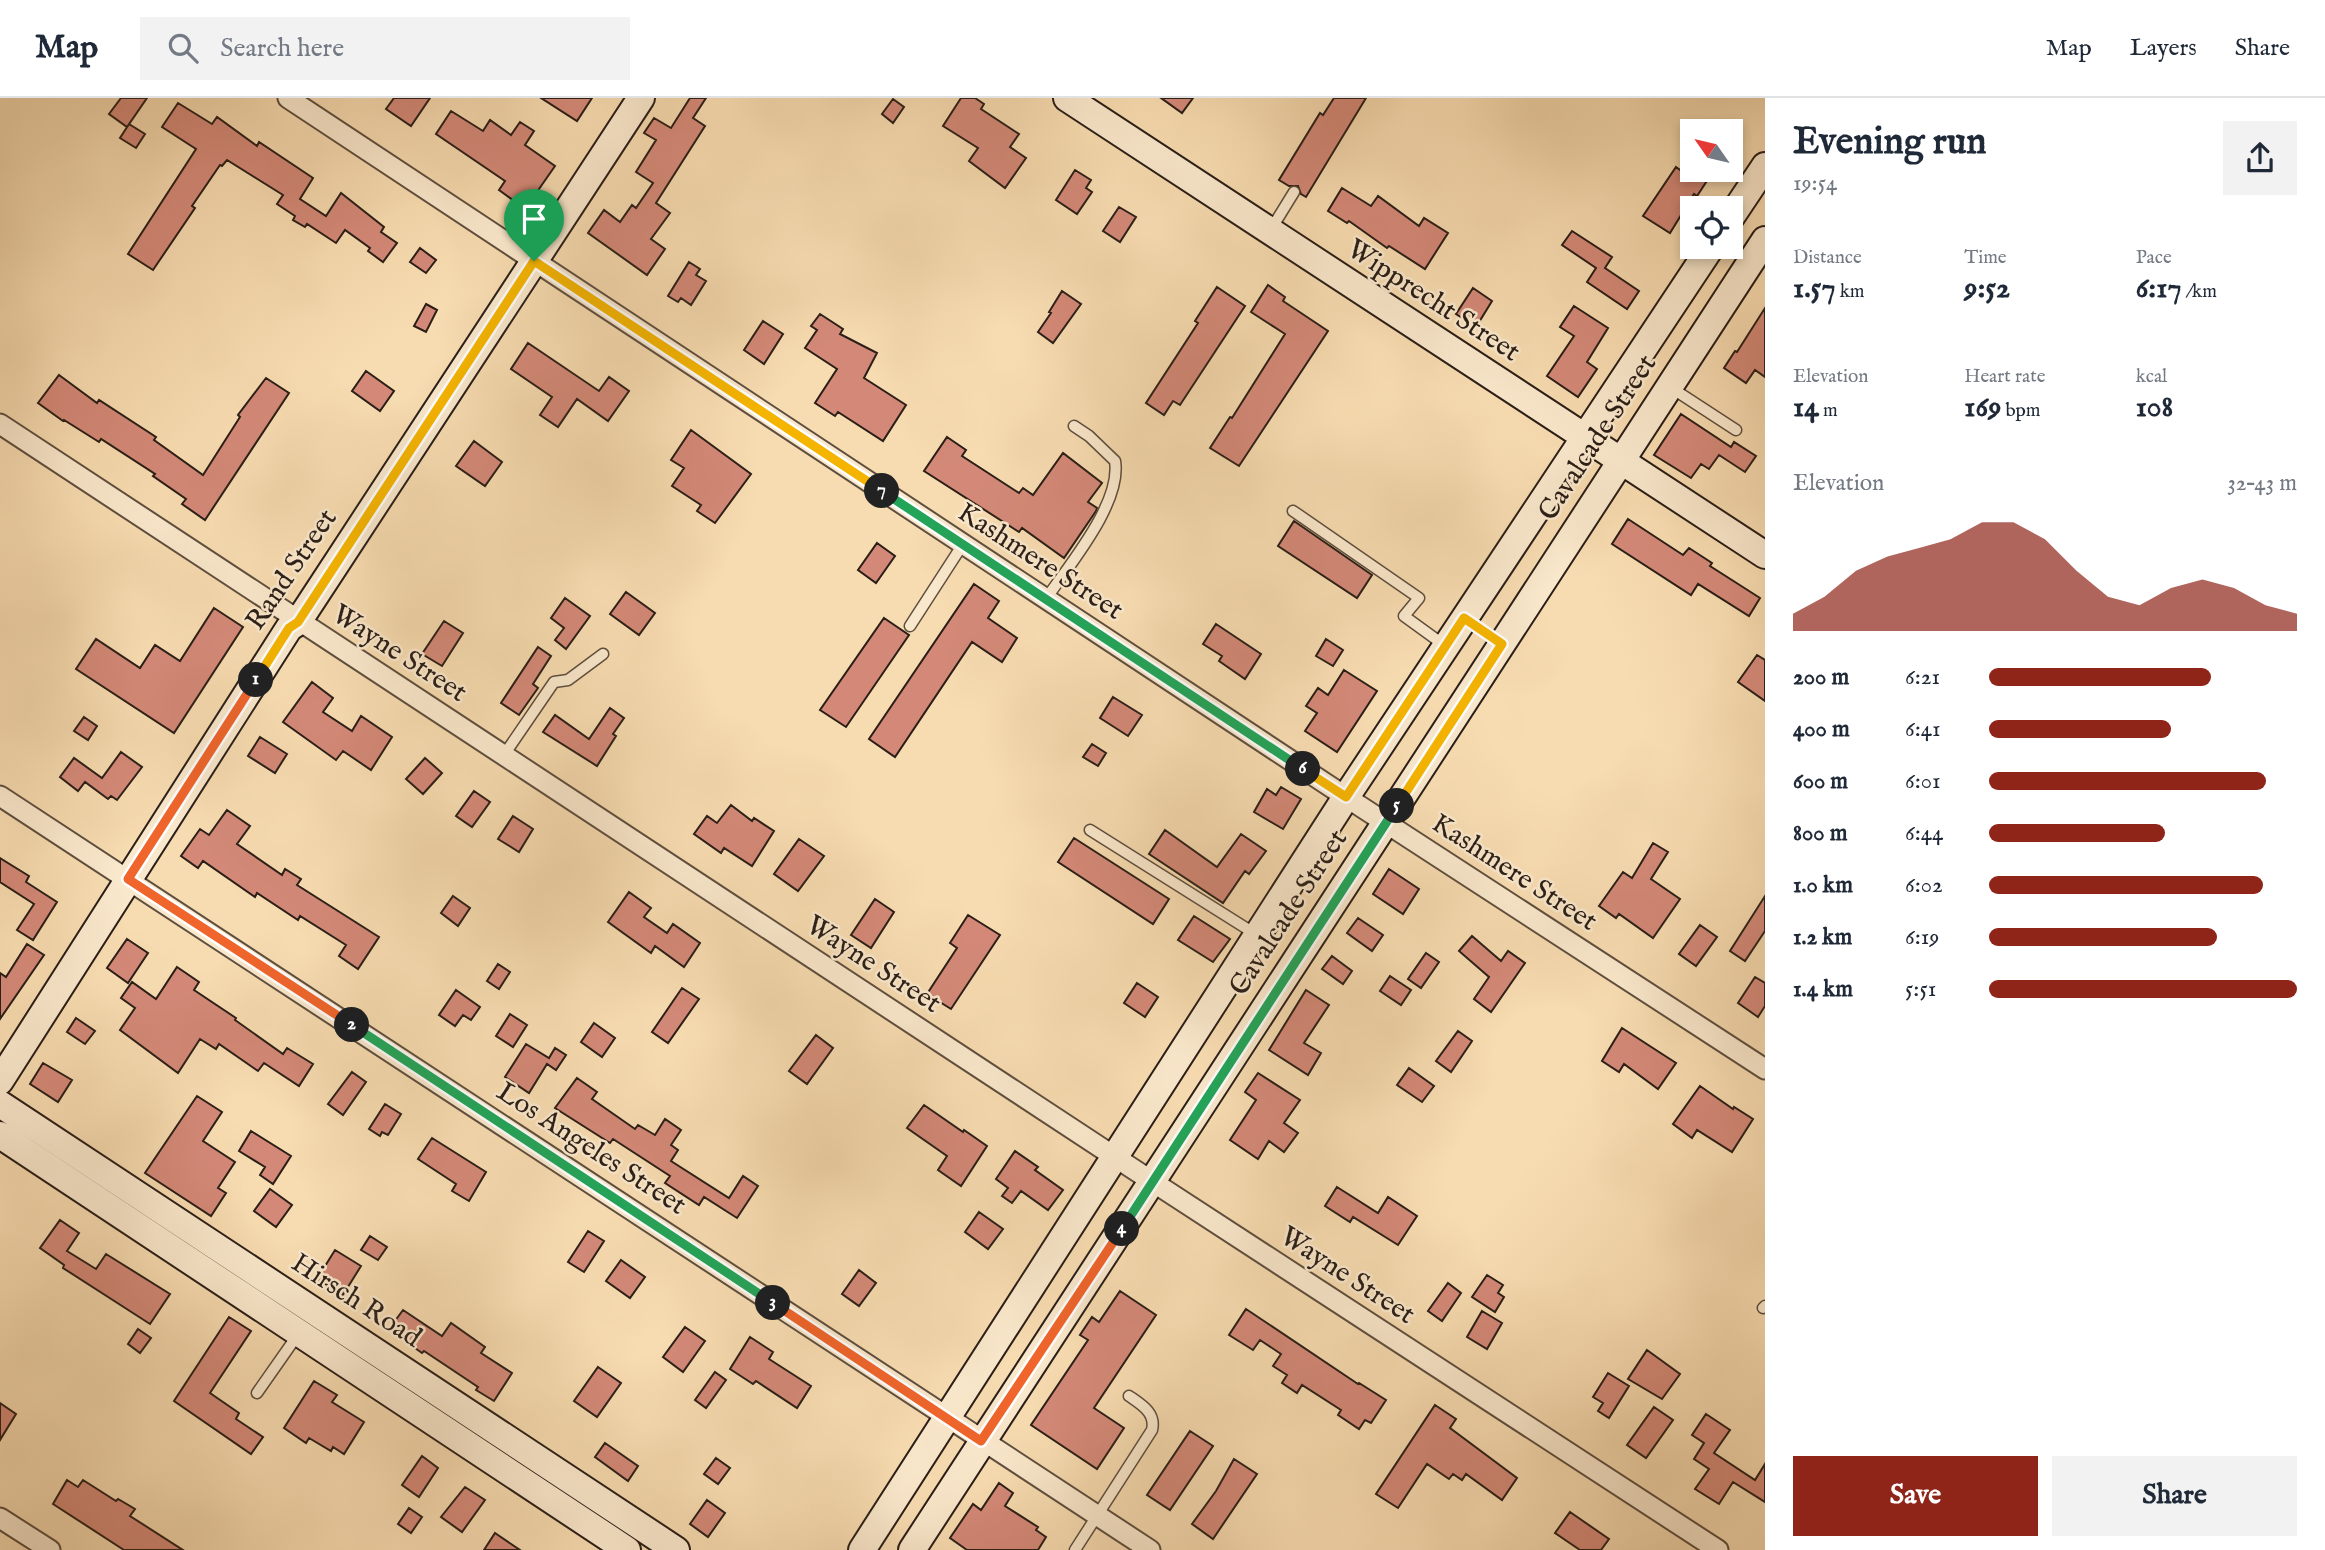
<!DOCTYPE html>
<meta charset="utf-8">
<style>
:root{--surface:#fff;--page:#f2f2f3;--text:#1f2937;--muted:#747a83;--line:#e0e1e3;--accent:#8f2418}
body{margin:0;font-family:"IM FELL English",serif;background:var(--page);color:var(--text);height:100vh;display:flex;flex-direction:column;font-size:26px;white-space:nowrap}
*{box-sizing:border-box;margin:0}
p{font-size:23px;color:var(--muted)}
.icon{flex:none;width:38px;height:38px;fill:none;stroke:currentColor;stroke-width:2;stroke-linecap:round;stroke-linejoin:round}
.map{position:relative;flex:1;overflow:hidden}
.drawer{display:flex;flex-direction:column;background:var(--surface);width:560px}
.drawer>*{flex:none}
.needle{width:46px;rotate:304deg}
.buttons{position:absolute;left:1680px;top:21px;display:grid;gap:14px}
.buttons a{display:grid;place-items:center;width:63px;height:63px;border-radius:0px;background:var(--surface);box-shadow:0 4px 10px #0003;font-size:35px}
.pin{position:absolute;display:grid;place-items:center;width:60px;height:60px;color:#fff;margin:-72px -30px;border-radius:50% 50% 50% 0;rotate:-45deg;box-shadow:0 0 7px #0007}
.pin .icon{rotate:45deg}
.km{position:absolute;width:35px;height:35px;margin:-18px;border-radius:50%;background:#222;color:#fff;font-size:19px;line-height:35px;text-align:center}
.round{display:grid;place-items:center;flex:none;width:74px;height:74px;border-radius:0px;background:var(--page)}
.headline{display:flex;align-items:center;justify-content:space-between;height:119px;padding:0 28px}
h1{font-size:38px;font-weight:700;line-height:52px}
.metrics{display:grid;grid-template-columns:repeat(3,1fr);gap:10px;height:119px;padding:7px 28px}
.metrics div{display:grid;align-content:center}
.metrics b{font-size:30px;font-weight:700}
.metrics small{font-size:19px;font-weight:400}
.metrics p{font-size:19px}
.chart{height:196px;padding:14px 28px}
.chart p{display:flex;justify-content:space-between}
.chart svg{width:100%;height:126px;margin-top:7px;fill:var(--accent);opacity:.7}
.button{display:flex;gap:14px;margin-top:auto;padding:14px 28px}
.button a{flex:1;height:80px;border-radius:0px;background:var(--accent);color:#fff;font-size:28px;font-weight:700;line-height:80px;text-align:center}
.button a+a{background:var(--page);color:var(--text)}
ul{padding:0 28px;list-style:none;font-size:23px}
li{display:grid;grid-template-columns:112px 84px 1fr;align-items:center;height:52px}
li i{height:18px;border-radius:9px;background:var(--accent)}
header{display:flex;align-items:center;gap:42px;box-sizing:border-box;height:98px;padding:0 35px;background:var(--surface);border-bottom:2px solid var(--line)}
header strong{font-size:33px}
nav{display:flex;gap:38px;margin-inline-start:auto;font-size:24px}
.search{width:490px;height:63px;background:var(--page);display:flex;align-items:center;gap:18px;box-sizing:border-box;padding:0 24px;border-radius:0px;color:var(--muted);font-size:26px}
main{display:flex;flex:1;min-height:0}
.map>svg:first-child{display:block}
</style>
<header>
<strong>Map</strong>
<div class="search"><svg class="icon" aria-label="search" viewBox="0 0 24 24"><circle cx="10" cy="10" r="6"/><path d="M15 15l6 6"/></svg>Search here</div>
<nav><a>Map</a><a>Layers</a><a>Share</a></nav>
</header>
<main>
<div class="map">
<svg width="1765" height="1452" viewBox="0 0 1765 1452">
<rect width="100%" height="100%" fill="#f8dcb1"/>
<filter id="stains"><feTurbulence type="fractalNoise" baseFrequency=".00286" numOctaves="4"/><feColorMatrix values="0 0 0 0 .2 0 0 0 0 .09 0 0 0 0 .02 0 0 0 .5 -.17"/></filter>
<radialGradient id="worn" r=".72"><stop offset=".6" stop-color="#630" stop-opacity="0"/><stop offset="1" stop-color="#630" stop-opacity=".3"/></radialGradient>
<path fill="#d48978" stroke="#2a1e17" stroke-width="2" d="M121 0H147L127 29 109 16Z
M394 0H430L411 28 386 11Z
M541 0H592L577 23Z
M690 0H706L693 20 705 28 656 105 670 115 651 141 665 151 647 177 588 135 604 112 620 124 632 107 636 110 653 85 636 74 656 42 644 35 654 20 671 30Z
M961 0H975L984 6 981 11 1019 36 1010 49 1026 60 1005 90 969 63 978 50 943 28Z
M1161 0H1193L1182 15Z
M1334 0H1366L1306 99 1301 96 1298 88H1289L1279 82 1320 15 1323 17Z
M893 1 904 9 893 25 882 16Z
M178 5 212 26 217 19 257 48 259 44 313 80 300 101 326 118 341 95 384 129 381 134 397 145 383 164 368 153 370 150 345 132 336 145 307 126 305 129 293 122 295 118 277 106 283 97 227 62 222 68 220 67 192 108 195 110 153 172 128 156 196 51 162 29Z
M451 13 483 33 490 22 511 37 520 24 534 33 525 47 555 68 525 111 499 92 505 83 436 36Z
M129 26 145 36 136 50 120 40Z
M1676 69 1683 74 1684 72H1714L1697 98 1694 96 1670 135 1643 118Z
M1075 72 1091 82 1086 90 1092 94 1077 116 1056 102Z
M1342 90 1371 108 1378 98 1419 128 1424 120 1448 135 1425 171 1389 148 1387 150 1349 123 1347 125 1328 113Z
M1119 109 1136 119 1120 144 1103 133Z
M1572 133 1612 159 1605 170 1639 193 1627 211 1587 184 1596 170 1562 147Z
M420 150 436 162 426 175 410 164Z
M689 164 700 171 696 177 706 183 691 207 681 200 678 204 668 198Z
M1268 187 1285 199 1283 203 1328 233 1239 368 1210 350 1230 319 1232 320 1285 236 1251 214Z
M1217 189 1245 208 1180 307 1173 303 1164 317 1146 305 1198 225 1195 223Z
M1473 190 1492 203 1476 229 1456 216Z
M1062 193 1081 206 1053 245 1038 234 1051 215 1049 214Z
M426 206 437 212 426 234 414 228Z
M1574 208 1608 230 1587 264 1597 271 1578 299 1547 278 1574 238 1560 229Z
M1765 210V279L1755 272 1746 285 1724 270 1735 253 1737 254Z
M820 216 843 231 840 236 877 255 864 280 906 307 883 343 838 314 835 318 815 305 837 271 805 250 817 232 811 228Z
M763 223 783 236 764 266 744 252Z
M528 245 599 293 609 279 629 293 608 323 577 301 558 329 540 317 552 299 511 271Z
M366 273 394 293 380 313 352 293Z
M59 277 97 305 99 302 156 339 154 342 203 377 240 319 238 317 266 280 289 295 205 422 182 406 186 401 153 378 155 376 101 341 99 344 64 322 63 323 38 305Z
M1681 316 1731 349 1734 344 1756 358 1745 374 1719 357 1709 371 1701 366 1691 380 1654 357Z
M691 332 751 376 715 425 697 413 701 407 672 388 684 370 671 362Z
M947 339 966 352 962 358 1019 395 1023 390 1033 397 1063 355 1102 385 1088 404 1097 410 1096 413 1064 460 1022 430 1019 434 924 373Z
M474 343 502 364 485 388 456 368Z
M1628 421 1683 457 1689 450 1712 465 1710 468 1760 500 1749 518 1698 486 1691 497 1612 446Z
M1294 423 1372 477 1357 500 1278 448Z
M877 445 895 458 876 485 858 472Z
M974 486 999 503 988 520 1017 540 1002 564 972 544 895 659 869 641Z
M626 494 655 515 639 537 610 516Z
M565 500 590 518 566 551 555 542 564 530 551 520Z
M214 510 243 529 174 635 76 571 96 541 140 570 155 547 180 563Z
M884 520 909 537 846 629 820 612Z
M444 523 463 535 442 568 422 556Z
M1216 526 1261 556 1245 581 1219 563 1222 558 1203 546Z
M1326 541 1343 552 1333 568 1316 558Z
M538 549 551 558 533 586 538 590 519 617 501 605Z
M1757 557 1765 562V603L1738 584Z
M1344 572 1377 593 1337 654 1305 633 1317 615 1306 608 1318 590 1328 597Z
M312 584 333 600 323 614 352 633 361 618 392 639 371 672 343 653 336 662 283 624Z
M1113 599 1142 617 1128 638 1100 620Z
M610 610 624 620 613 636 616 638 597 668 543 634 555 617 589 641Z
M84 619 97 628 88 642 74 633Z
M260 639 287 656 275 675 248 658Z
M1092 646 1106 655 1098 668 1083 659Z
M121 654 142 669 117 702 111 698 108 701 85 684 78 693 60 679 74 660 102 680Z
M425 660 442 675 423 696 406 681Z
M1281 689 1301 701 1283 731 1254 714 1267 691 1276 697Z
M474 693 490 704 472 729 456 718Z
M731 707 752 723 754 720 774 733 752 768 724 750 721 755 694 736 707 718 717 725Z
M227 712 250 728 237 746 282 777 285 771 301 781 297 787 379 839 358 871 339 858 346 847 300 818 298 822 257 795 255 799 203 763 198 770 181 758 200 731 209 737Z
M513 718 533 731 519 754 498 741Z
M1165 732 1217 769 1241 736 1266 753 1249 776 1245 773 1223 805 1149 756Z
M1074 740 1169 801 1153 826 1058 764Z
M799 741 824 758 798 793 774 776Z
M1653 745 1668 754 1651 781 1680 801 1653 840 1619 816 1616 820 1599 808 1623 774 1632 780Z
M0 760 29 778 26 784 57 804 33 842 17 832 34 806 0 784Z
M1389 771 1419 791 1403 816 1373 796Z
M629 794 651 810 644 819 667 835 673 826 700 845 684 869 655 848 651 855 608 824Z
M453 798 470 810 458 828 441 815Z
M1765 798V833L1745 863 1730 853Z
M875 801 894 814 871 850 851 837Z
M968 817 1000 837 951 911 927 896 957 850 950 845Z
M1194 818 1230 841 1213 864 1178 842Z
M1358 820 1383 837 1372 853 1347 835Z
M1700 827 1717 839 1696 868 1679 856Z
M1472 838 1501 863 1508 853 1525 865 1491 914 1474 901 1489 879 1459 853Z
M127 841 148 855 128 885 107 870Z
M27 846 44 857 0 921V875L6 879Z
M1426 855 1439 864 1421 890 1408 881Z
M1332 858 1352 873 1343 886 1322 871Z
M498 866 510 874 499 891 487 883Z
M177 869 199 884 194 892 236 920 235 922 283 956 287 950 313 966 299 988 264 965 258 973 219 946 216 951 200 941 178 975 120 932 135 910 121 900 132 884 156 901Z
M1390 878 1411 892 1401 907 1380 893Z
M1755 879 1765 885V908L1758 919 1738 905Z
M1137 885 1158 899 1145 919 1124 905Z
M682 890 699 901 668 945 652 934Z
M456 892 480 909 471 922 463 917 455 928 439 917Z
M1306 892 1329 907 1304 945 1321 955 1308 977 1269 952Z
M510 916 527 927 513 949 496 938Z
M76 920 95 933 85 946 67 934Z
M594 925 615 940 602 959 581 944Z
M1622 930 1676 965 1658 991 1624 966 1619 974 1602 963Z
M1458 933 1472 943 1451 974 1436 963Z
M816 937 833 950 807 986 789 973Z
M526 946 549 960 555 950 566 957 556 972 547 966 529 995 505 979Z
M43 965 72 982 58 1004 30 986Z
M1409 970 1434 988 1422 1004 1397 987Z
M352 974 366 984 343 1017 328 1006Z
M1258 975 1300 1002 1284 1025 1298 1035 1284 1054 1269 1043 1258 1061 1230 1042 1256 1002 1245 994Z
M577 980 597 994 592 1001 635 1031 638 1027 655 1037 665 1021 681 1032 671 1047 678 1052 671 1063 729 1100 743 1078 758 1088 737 1120 704 1099 699 1107 665 1085 670 1078 613 1041 610 1045 555 1010Z
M1700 988 1733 1011 1734 1009 1753 1021 1732 1054 1697 1032 1692 1040 1673 1026Z
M197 998 222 1014 203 1043 235 1064 218 1090 226 1095 211 1118 145 1075Z
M385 1006 401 1016 388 1037 382 1034 380 1038 369 1031Z
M924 1007 963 1034 964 1032 987 1048 961 1088 938 1072 947 1058 907 1030Z
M251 1033 291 1058 273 1086 260 1077 265 1069 239 1053Z
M432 1040 486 1074 469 1103 452 1093 456 1086 418 1061Z
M1015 1053 1038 1069 1035 1072 1063 1092 1048 1112 1021 1093 1012 1105 1002 1098 1008 1090 996 1081Z
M1337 1089 1378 1115 1388 1099 1417 1118 1398 1147 1353 1119 1350 1124 1325 1108Z
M270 1091 292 1107 276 1129 254 1113Z
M979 1114 1003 1131 988 1151 965 1134Z
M60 1122 79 1135 67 1153 96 1171 106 1156 170 1196 150 1226 63 1170 64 1167 40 1150Z
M588 1133 604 1143 584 1174 568 1164Z
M370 1138 387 1149 378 1162 361 1152Z
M335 1152 361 1168 343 1197 317 1181Z
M621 1162 645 1179 630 1200 606 1183Z
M859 1172 876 1185 859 1208 842 1196Z
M1487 1177 1503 1187 1498 1195 1504 1199 1495 1214 1472 1199Z
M1448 1185 1461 1195 1442 1223 1428 1213Z
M1120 1193 1156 1217 1094 1310 1124 1330 1097 1371 1031 1327 1088 1242 1080 1237 1092 1219 1099 1224Z
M1246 1211 1358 1286 1359 1285 1386 1302 1371 1325 1365 1322 1359 1331 1338 1317 1341 1312 1302 1287 1297 1295 1282 1285 1287 1277 1273 1268 1281 1256 1260 1242 1253 1252 1229 1237Z
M403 1212 442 1238 451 1225 485 1249 481 1255 512 1275 494 1303 476 1292 478 1289 424 1253 422 1255 405 1243 408 1237 392 1227Z
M1482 1213 1502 1225 1487 1251 1467 1239Z
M229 1219 251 1233 210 1295 239 1315 236 1321 263 1339 251 1356 174 1303Z
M685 1229 705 1243 683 1274 663 1259Z
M138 1231 151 1240 140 1255 128 1246Z
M750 1239 773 1254 769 1261 811 1288 797 1310 756 1283 753 1286 730 1271Z
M1647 1252 1680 1276 1662 1301 1628 1281Z
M598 1269 621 1285 597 1319 574 1303Z
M715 1274 726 1282 706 1310 695 1302Z
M1608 1275 1629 1288 1609 1320 1598 1313 1603 1305 1593 1299Z
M314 1283 337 1297 332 1304 364 1324 344 1356 333 1349 331 1353 309 1340 306 1345 284 1330Z
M0 1305 16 1316 0 1342Z
M1435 1307 1456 1321 1450 1330 1517 1380 1502 1402 1466 1376 1462 1382 1453 1376 1449 1381 1427 1366 1398 1410 1376 1396Z
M1654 1309 1673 1322 1646 1360 1627 1347Z
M1706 1316 1730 1332 1714 1355 1755 1382 1765 1366V1404L1733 1384 1719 1406 1695 1391 1709 1371 1694 1361 1704 1345 1692 1337Z
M1190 1333 1213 1348 1170 1412 1147 1397Z
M605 1345 638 1368 628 1383 595 1359Z
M422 1358 438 1370 419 1399 402 1387Z
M716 1360 730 1370 718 1386 704 1376Z
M1234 1361 1257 1376 1213 1441 1192 1426 1216 1393Z
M67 1382 78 1389 83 1382 116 1403 118 1401 135 1411 130 1418 183 1452H124L53 1406Z
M999 1385 1013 1395 1005 1408 1038 1429 1036 1432 1046 1439 1038 1452H967L950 1440 973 1406 981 1412Z
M465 1389 485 1402 462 1434 441 1419Z
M707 1402 725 1415 708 1439 690 1426Z
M409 1410 422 1419 411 1435 398 1426Z
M1570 1414 1609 1441 1601 1452H1580L1555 1435Z
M495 1435 520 1452H484Z"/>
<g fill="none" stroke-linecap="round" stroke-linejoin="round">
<g stroke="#5e4e3e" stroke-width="13">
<path id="lane" d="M1270 133 1294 94
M1670 289 1736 332
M1293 413 1419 500 1404 518 1444 547
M1046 501C1069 467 1122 405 1115 363L1089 338 1074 328
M910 528 963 446
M504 657 554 584 568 582 603 556
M1090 732 1257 837
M1763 1210 1765 1208
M257 1295 299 1235
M1075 1452 1152 1332C1156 1315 1142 1307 1129 1298"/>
</g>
<g stroke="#5e4e3e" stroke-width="23">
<path id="street" d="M288 0 1346 699 1765 971
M0 326 1153 1084 1718 1452
M0 698 1150 1452
M0 1420 50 1452"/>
</g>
<g stroke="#2a1e17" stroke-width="30">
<path id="secondary" d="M1067 0 1765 457
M1731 119 1765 68
M0 983 289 530 298 524 641 0
M0 1006 676 1452
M0 1037 627 1452
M862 1452 1346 699 1711 149
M912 1452 1765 142"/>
</g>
<use href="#lane" stroke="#fae8cc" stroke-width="10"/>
<use href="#street" stroke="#fae8cc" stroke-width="19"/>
<use href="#secondary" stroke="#fae8cc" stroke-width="26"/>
</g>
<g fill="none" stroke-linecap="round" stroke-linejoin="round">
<g stroke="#fff" stroke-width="14">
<path id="split-1" d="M256 582 289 530 298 524 534 163"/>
</g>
<g stroke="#fff" stroke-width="14">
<path id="split-2" d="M256 582 128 781 352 927"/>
</g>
<g stroke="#fff" stroke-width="14">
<path id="split-3" d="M352 927 773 1205"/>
</g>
<g stroke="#fff" stroke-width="14">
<path id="split-4" d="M773 1205 981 1343 1122 1131"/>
</g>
<g stroke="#fff" stroke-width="14">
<path id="split-5" d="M1122 1131 1397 708"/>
</g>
<g stroke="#fff" stroke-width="14">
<path id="split-6" d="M1303 671 1346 699 1464 520 1502 546 1397 708"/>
</g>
<g stroke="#fff" stroke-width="14">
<path id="split-7" d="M882 393 1303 671"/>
</g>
<g stroke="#fff" stroke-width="14">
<path id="split-8" d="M534 163 882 393"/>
</g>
<use href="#split-1" stroke="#f5b400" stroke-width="9"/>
<use href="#split-2" stroke="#f0652b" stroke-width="9"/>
<use href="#split-3" stroke="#22a559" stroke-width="9"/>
<use href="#split-4" stroke="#f0652b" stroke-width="9"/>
<use href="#split-5" stroke="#22a559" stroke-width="9"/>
<use href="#split-6" stroke="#f5b400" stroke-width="9"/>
<use href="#split-7" stroke="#22a559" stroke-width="9"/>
<use href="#split-8" stroke="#f5b400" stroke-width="9"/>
</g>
<g text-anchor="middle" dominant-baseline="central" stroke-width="5" stroke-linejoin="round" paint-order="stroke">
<g font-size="28" fill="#2a1e17" stroke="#fae8cc">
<text transform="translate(1433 203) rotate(33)">Wipprecht Street</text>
<text transform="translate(1598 340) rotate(-57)">Cavalcade Street</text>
<text transform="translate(1040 464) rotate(33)">Kashmere Street</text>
<text transform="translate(292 472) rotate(-56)">Rand Street</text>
<text transform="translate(399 556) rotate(33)">Wayne Street</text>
<text transform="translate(1514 775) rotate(33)">Kashmere Street</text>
<text transform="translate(1289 815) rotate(-57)">Cavalcade Street</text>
<text transform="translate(873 867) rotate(33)">Wayne Street</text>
<text transform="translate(591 1051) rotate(33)">Los Angeles Street</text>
<text transform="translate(1347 1178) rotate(33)">Wayne Street</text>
<text transform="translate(356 1203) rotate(33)">Hirsch Road</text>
</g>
</g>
<rect width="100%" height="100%" filter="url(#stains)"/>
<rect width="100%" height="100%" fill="url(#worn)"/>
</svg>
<div class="buttons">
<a><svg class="needle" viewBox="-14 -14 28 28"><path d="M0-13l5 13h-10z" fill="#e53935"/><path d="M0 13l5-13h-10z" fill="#747a83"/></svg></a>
<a><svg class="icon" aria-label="locate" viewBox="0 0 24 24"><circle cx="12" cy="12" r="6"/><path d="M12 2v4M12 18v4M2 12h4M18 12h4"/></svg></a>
</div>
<div class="pin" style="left:534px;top:163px;background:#1e9e55"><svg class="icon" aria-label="arrive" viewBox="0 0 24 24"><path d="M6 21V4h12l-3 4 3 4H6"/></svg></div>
<b class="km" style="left:256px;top:582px">1</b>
<b class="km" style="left:352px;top:927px">2</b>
<b class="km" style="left:773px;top:1205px">3</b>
<b class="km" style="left:1122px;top:1131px">4</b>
<b class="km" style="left:1397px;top:708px">5</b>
<b class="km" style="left:1303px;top:671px">6</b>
<b class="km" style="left:882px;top:393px">7</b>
</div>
<section class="drawer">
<div class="headline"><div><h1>Evening run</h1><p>19:54</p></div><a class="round"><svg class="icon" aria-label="share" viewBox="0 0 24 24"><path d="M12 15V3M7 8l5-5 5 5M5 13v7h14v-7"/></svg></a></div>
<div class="metrics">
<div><p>Distance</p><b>1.57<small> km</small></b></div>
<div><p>Time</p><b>9:52</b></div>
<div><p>Pace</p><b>6:17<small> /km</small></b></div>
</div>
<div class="metrics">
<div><p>Elevation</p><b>14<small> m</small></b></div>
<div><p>Heart rate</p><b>169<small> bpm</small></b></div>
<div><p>kcal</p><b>108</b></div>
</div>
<div class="chart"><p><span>Elevation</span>32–43 m</p>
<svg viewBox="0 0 160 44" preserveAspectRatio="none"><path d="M0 44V38L10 32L20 23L30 18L40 15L50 12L60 6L70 6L80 12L90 23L100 32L110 35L120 29L130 26L140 29L150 35L160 38V44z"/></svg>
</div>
<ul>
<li><b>200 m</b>6:21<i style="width:72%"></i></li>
<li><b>400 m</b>6:41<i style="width:59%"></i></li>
<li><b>600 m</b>6:01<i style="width:90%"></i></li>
<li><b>800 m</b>6:44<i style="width:57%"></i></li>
<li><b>1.0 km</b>6:02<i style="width:89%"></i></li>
<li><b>1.2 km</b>6:19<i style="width:74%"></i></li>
<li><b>1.4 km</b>5:51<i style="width:100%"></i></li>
</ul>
<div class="button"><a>Save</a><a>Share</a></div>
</section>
</main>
